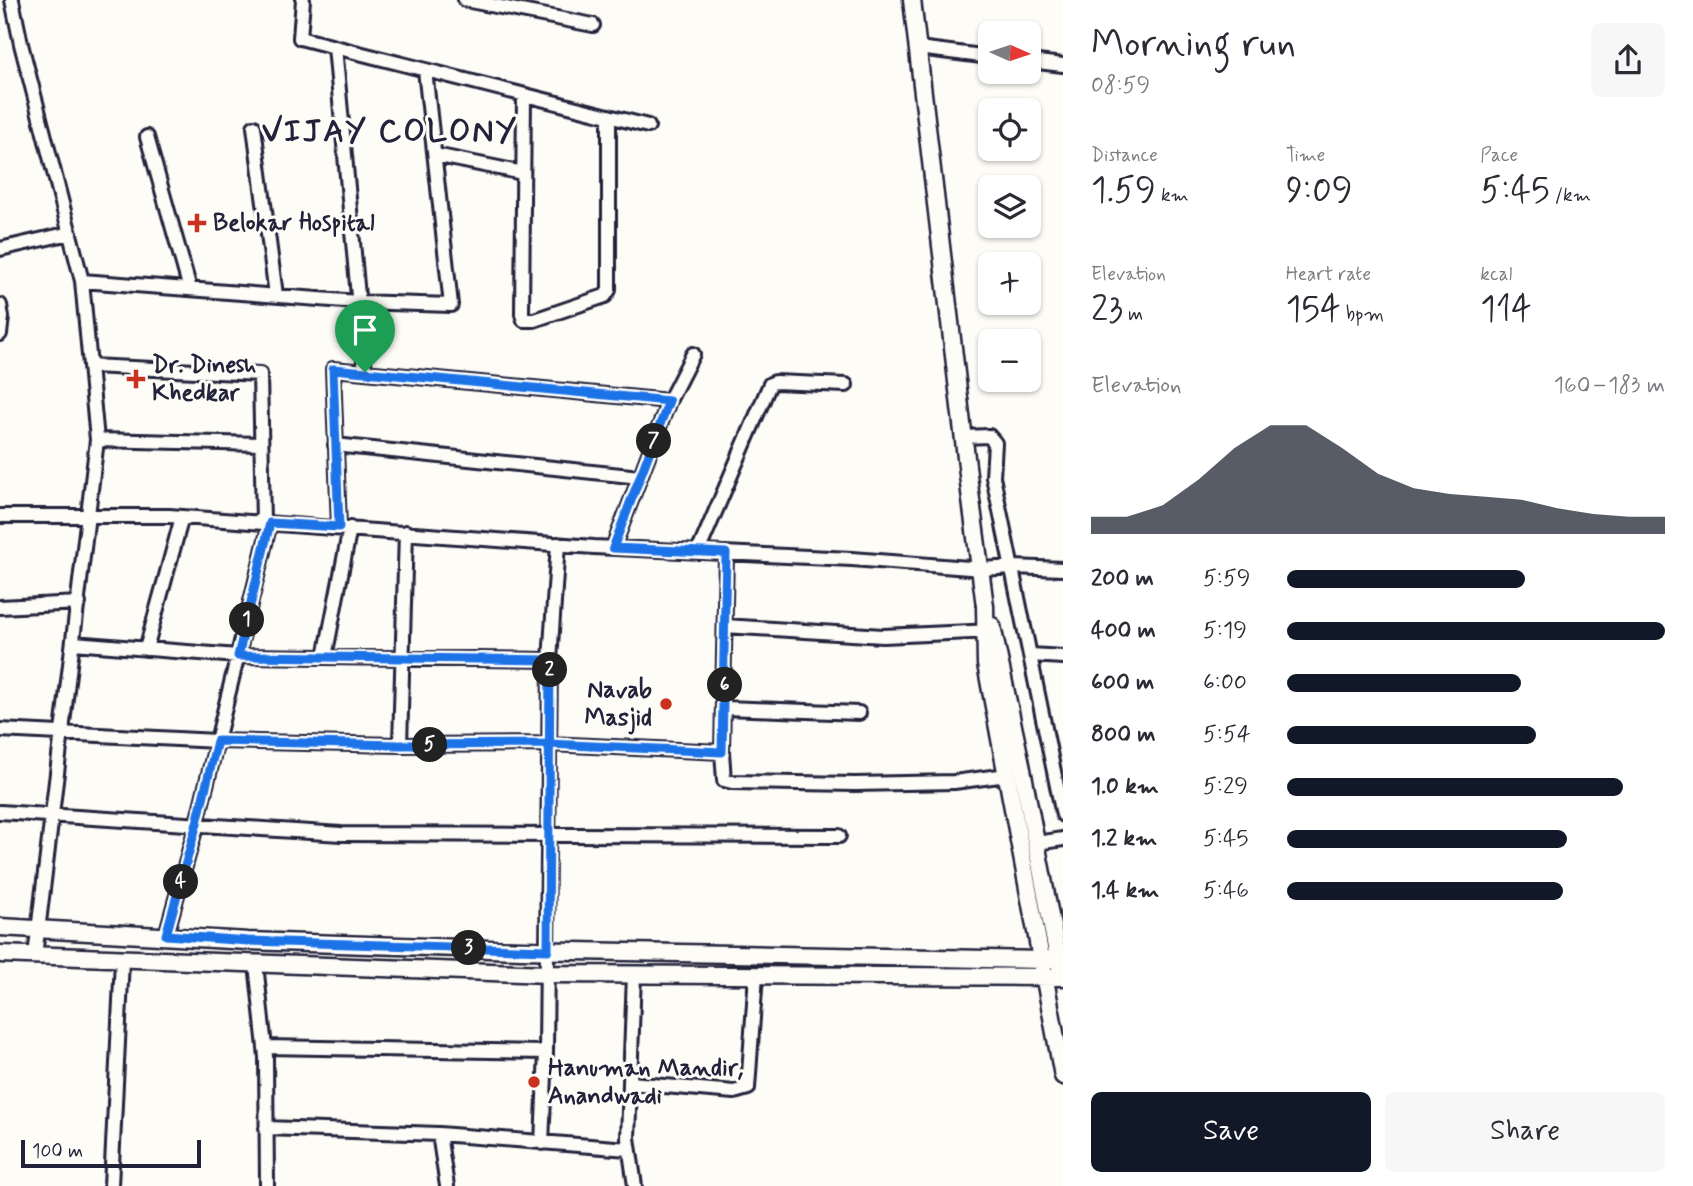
<!DOCTYPE html>
<meta charset="utf-8">
<style>
:root{--surface:#fff;--page:#f7f7f7;--text:#2b2b33;--muted:#7c7c81;--accent:#111827}
body{margin:0;font-family:Mynerve,sans-serif;background:var(--page);color:var(--text);height:100vh;display:flex;flex-direction:column;font-size:26px;white-space:nowrap}
*{box-sizing:border-box;margin:0}
p{font-size:23px;color:var(--muted)}
.icon{flex:none;width:38px;height:38px;fill:none;stroke:currentColor;stroke-width:2;stroke-linecap:round;stroke-linejoin:round}
.map{position:relative;flex:1;overflow:hidden}
.drawer{display:flex;flex-direction:column;background:var(--surface);width:630px}
.drawer>*{flex:none}
.needle{width:46px;rotate:93deg}
.controls{position:absolute;left:978px;top:21px;display:grid;gap:14px}
.controls a{display:grid;place-items:center;width:63px;height:63px;border-radius:10px;background:var(--surface);box-shadow:0 2px 5px #0004;font-size:35px}
.scale{position:absolute;left:21px;bottom:18px;width:180px;box-sizing:border-box;padding-left:7px;border:4px solid #22223b;border-top:0;font-size:19px;line-height:24px;white-space:nowrap;color:#22223b;-webkit-text-stroke:5px #fdfcf7;paint-order:stroke}
.pin{position:absolute;display:grid;place-items:center;width:60px;height:60px;color:#fff;margin:-72px -30px;border-radius:50% 50% 50% 0;rotate:-45deg;box-shadow:0 0 7px #0007}
.pin .icon{rotate:45deg}
.km{position:absolute;width:35px;height:35px;margin:-18px;border-radius:50%;background:#222;color:#fff;font-size:19px;line-height:35px;text-align:center}
.round{display:grid;place-items:center;flex:none;width:74px;height:74px;border-radius:10px;background:var(--page)}
.head{display:flex;align-items:center;justify-content:space-between;height:119px;padding:0 28px}
h1{font-size:38px;font-weight:600;line-height:52px}
.stats{display:grid;grid-template-columns:repeat(3,1fr);gap:10px;height:119px;padding:7px 28px}
.stats div{display:grid;align-content:center}
.stats b{font-size:35px;font-weight:600}
.stats small{font-size:19px;font-weight:400}
.stats p{font-size:19px}
.chart{height:196px;padding:14px 28px}
.chart p{display:flex;justify-content:space-between}
.chart svg{width:100%;height:126px;margin-top:7px;fill:var(--accent);opacity:.7}
.cta{display:flex;gap:14px;margin-top:auto;padding:14px 28px}
.cta a{flex:1;height:80px;border-radius:10px;background:var(--accent);color:#fff;font-size:28px;font-weight:600;line-height:80px;text-align:center}
.cta a+a{background:var(--page);color:var(--text)}
ul{padding:0 28px;list-style:none;font-size:23px}
li{display:grid;grid-template-columns:112px 84px 1fr;align-items:center;height:52px}
li i{height:18px;border-radius:9px;background:var(--accent)}
main{display:flex;flex:1;min-height:0}
.map>svg:first-child{display:block}
</style>
<main>
<div class="map">
<svg width="1063" height="1186" viewBox="0 0 1063 1186">
<rect width="100%" height="100%" fill="#fdfcf7"/>
<filter id="ink" filterUnits="userSpaceOnUse"><feTurbulence type="fractalNoise" baseFrequency=".0143" numOctaves="2"/><feDisplacementMap in="SourceGraphic" scale="14" xChannelSelector="R" yChannelSelector="G"/><feConvolveMatrix kernelMatrix="1 2 1 2 8 2 1 2 1" color-interpolation-filters="sRGB"/></filter>
<g filter="url(#ink)">
<g fill="none" stroke-linecap="round" stroke-linejoin="round">
<g stroke="#22223b" stroke-width="18">
<path id="minor" d="M12 0 21 44 82 281 97 440 35 956
M303 0 300 38 335 47
M465 0 593 25
M918 48 990 57
M1029 61 1063 65
M524 95 522 314 524 320H534L605 296 609 290V117
M254 127 276 295
M147 137 190 289
M435 155 523 173
M0 249 70 233
M82 281 358 302 451 305 425 70
M0 305 2 317 0 334
M90 366 260 374 263 522
M365 372 335 47 648 126
M669 401 693 354
M964 437 989 436 995 443 993 477 1063 815
M97 440 261 444
M335 445 640 477
M0 516H169L594 547 852 559 982 569 1013 567 1063 569
M339 527 333 369 669 401 613 548
M698 552 770 384 775 382 846 385
M0 607 79 603
M725 626 883 636 993 631
M73 643 238 656 550 660 558 544
M146 649 182 517
M1031 655 1063 657
M325 657 350 528
M725 708 859 713
M0 730 217 741 400 745 549 744 722 752 726 553
M400 745 406 532
M722 752 724 780 732 782 855 784 954 782 1007 775
M0 812 341 834 839 836
M1037 843 1063 839
M166 935 197 823 270 523
M256 964 266 1057 267 1186
M634 974 628 1138 635 1186
M265 1047 546 1052
M630 1083 734 1092 748 1088 756 975
M266 1128 439 1134 628 1149
M439 1134 447 1186
M542 1143 546 1052 550 660
M111 1186 122 960"/>
</g>
<g stroke="#22223b" stroke-width="21">
<path id="major" d="M912 0 971 500 985 606 986 664 1063 1076
M992 626 1021 764 1060 968
M0 927 248 941 521 950 1041 960 1063 958
M0 954 548 974 1063 977"/>
</g>
<use href="#minor" stroke="#fdfcf7" stroke-width="12"/>
<use href="#major" stroke="#fdfcf7" stroke-width="16"/>
</g>
</g>
<g fill="none" stroke-linecap="round" stroke-linejoin="round" filter="url(#ink)">
<g stroke="#fff" stroke-width="14">
<path id="route" d="M365 372 333 369 339 527 270 523 238 656 550 660C549 757 548 854 548 950L248 941 166 935 197 823 217 741 400 745 549 744 722 752 726 553 613 548 669 401 365 372"/>
</g>
<use href="#route" stroke="#1a73e8" stroke-width="9"/>
</g>
<g fill="#c8321e" stroke="#fdfcf7" stroke-width="2.5">
<path d="M193.5 212.5h7v7h7v7h-7v7h-7v-7h-7v-7h7z"/>
<path d="M132.5 368.5h7v7h7v7h-7v7h-7v-7h-7v-7h7z"/>
<circle cx="666" cy="704" r="7"/>
<circle cx="534" cy="1082" r="7"/>
</g>
<g text-anchor="middle" dominant-baseline="central" stroke-width="6" stroke-linejoin="round" paint-order="stroke">
<g font-size="24" font-weight="bold" fill="#22223b" stroke="#fdfcf7" text-anchor="start">
<text x="213" y="223">Belokar Hospital</text>
<text x="152" y="365">Dr. Dinesh<tspan x="152" dy="28">Khedkar</tspan></text>
<text x="652" y="690" text-anchor="end">Navab<tspan x="652" dy="28">Masjid</tspan></text>
<text x="548" y="1068">Hanuman Mandir,<tspan x="548" dy="28">Anandwadi</tspan></text>
</g>
<g font-size="32" font-weight="bold" letter-spacing="2" fill="#22223b" stroke="#fdfcf7">
<text x="390" y="132">VIJAY COLONY</text>
</g>
</g>
</svg>
<div class="controls">
<a><svg class="needle" viewBox="-14 -14 28 28"><path d="M0-13l5 13h-10z" fill="#e53935"/><path d="M0 13l5-13h-10z" fill="#7c7c81"/></svg></a>
<a><svg class="icon" aria-label="locate" viewBox="0 0 24 24"><circle cx="12" cy="12" r="6"/><path d="M12 2v4M12 18v4M2 12h4M18 12h4"/></svg></a>
<a><svg class="icon" aria-label="layers" viewBox="0 0 24 24"><path d="M12 4l9 5-9 5-9-5zM3 14l9 5 9-5"/></svg></a>
<a>+</a>
<a>−</a>
</div>
<div class="scale">100 m</div>
<div class="pin" style="left:365px;top:372px;background:#1e9e55"><svg class="icon" aria-label="arrive" viewBox="0 0 24 24"><path d="M6 21V4h12l-3 4 3 4H6"/></svg></div>
<b class="km" style="left:247px;top:620px">1</b>
<b class="km" style="left:550px;top:670px">2</b>
<b class="km" style="left:469px;top:948px">3</b>
<b class="km" style="left:181px;top:882px">4</b>
<b class="km" style="left:430px;top:745px">5</b>
<b class="km" style="left:725px;top:685px">6</b>
<b class="km" style="left:654px;top:441px">7</b>
</div>
<section class="drawer">
<div class="head"><div><h1>Morning run</h1><p>08:59</p></div><a class="round"><svg class="icon" aria-label="share" viewBox="0 0 24 24"><path d="M12 15V3M7 8l5-5 5 5M5 13v7h14v-7"/></svg></a></div>
<div class="stats">
<div><p>Distance</p><b>1.59<small> km</small></b></div>
<div><p>Time</p><b>9:09</b></div>
<div><p>Pace</p><b>5:45<small> /km</small></b></div>
</div>
<div class="stats">
<div><p>Elevation</p><b>23<small> m</small></b></div>
<div><p>Heart rate</p><b>154<small> bpm</small></b></div>
<div><p>kcal</p><b>114</b></div>
</div>
<div class="chart"><p><span>Elevation</span>160–183 m</p>
<svg viewBox="0 0 160 44" preserveAspectRatio="none"><path d="M0 44V38L10 38L20 34L30 25L40 14L50 6L60 6L70 14L80 23L90 28L100 30L110 31L120 32L130 35L140 37L150 38L160 38V44z"/></svg>
</div>
<ul>
<li><b>200 m</b>5:59<i style="width:63%"></i></li>
<li><b>400 m</b>5:19<i style="width:100%"></i></li>
<li><b>600 m</b>6:00<i style="width:62%"></i></li>
<li><b>800 m</b>5:54<i style="width:66%"></i></li>
<li><b>1.0 km</b>5:29<i style="width:89%"></i></li>
<li><b>1.2 km</b>5:45<i style="width:74%"></i></li>
<li><b>1.4 km</b>5:46<i style="width:73%"></i></li>
</ul>
<div class="cta"><a>Save</a><a>Share</a></div>
</section>
</main>
